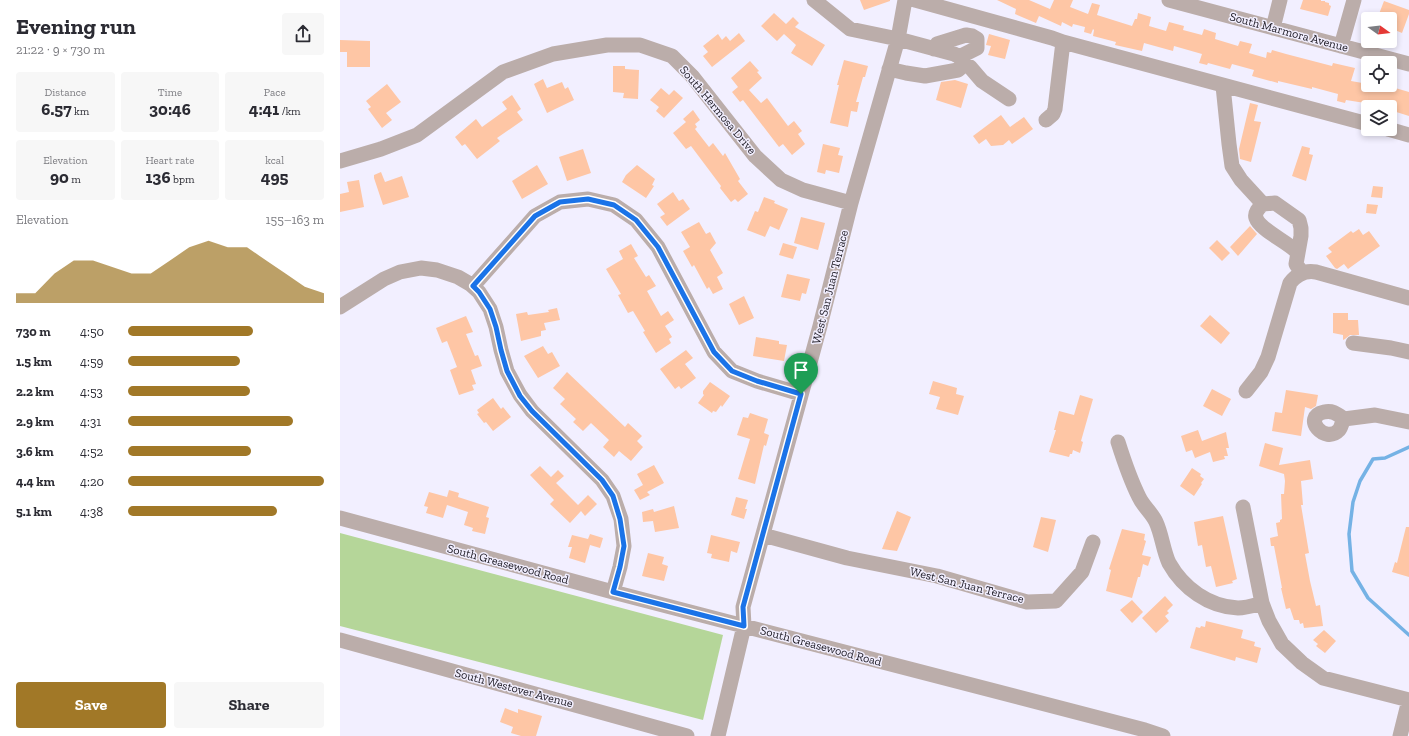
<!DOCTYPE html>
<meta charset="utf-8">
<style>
:root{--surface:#fff;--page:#f7f7f7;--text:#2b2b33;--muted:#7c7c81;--accent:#a17827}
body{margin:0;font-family:"Zilla Slab",serif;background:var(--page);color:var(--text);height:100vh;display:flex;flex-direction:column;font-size:15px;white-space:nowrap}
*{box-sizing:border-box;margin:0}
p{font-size:13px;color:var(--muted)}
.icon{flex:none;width:22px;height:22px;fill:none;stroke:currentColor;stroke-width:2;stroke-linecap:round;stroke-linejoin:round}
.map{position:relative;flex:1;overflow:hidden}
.panel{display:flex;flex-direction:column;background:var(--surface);width:340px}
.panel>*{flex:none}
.needle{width:26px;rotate:105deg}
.tools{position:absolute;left:1021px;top:12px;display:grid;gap:8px}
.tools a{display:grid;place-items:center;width:36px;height:36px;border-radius:4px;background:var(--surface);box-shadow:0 2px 6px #0003;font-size:20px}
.pin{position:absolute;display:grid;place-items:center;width:34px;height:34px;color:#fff;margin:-41px -17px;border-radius:50% 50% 50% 0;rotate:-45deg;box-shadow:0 0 4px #0007}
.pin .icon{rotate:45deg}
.round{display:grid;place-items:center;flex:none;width:42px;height:42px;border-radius:4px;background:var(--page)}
.head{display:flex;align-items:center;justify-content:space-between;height:68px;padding:0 16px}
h1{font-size:22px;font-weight:800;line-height:30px}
.metrics{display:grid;grid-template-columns:repeat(3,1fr);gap:6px;height:68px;padding:4px 16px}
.metrics div{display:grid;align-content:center;border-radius:4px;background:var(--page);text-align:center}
.metrics b{font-size:17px;font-weight:800}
.metrics small{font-size:11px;font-weight:400}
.metrics p{font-size:11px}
.chart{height:112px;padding:8px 16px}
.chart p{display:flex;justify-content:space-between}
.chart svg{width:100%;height:72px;margin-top:4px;fill:var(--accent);opacity:.7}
.button{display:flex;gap:8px;margin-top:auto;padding:8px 16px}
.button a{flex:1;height:46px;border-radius:4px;background:var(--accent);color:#fff;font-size:16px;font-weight:800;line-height:46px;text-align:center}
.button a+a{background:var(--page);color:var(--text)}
ul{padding:0 16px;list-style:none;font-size:13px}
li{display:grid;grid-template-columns:64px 48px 1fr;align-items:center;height:30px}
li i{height:10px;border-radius:5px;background:var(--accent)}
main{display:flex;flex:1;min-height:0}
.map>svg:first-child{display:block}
</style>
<main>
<section class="panel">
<div class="head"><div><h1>Evening run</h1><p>21:22 · 9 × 730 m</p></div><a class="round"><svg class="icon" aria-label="share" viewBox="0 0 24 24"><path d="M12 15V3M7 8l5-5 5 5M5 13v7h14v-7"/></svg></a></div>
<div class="metrics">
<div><p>Distance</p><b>6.57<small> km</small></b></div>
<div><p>Time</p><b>30:46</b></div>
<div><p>Pace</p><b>4:41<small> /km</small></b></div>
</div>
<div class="metrics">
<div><p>Elevation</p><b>90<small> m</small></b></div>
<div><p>Heart rate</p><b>136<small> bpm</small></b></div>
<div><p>kcal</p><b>495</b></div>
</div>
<div class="chart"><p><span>Elevation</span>155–163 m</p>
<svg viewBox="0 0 160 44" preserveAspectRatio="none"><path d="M0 44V38L10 38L20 26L30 18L40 18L50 22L60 26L70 26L80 18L90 10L100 6L110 10L120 10L130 18L140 26L150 34L160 38V44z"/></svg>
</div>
<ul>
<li><b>730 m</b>4:50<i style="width:64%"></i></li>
<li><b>1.5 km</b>4:59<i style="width:57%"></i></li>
<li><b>2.2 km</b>4:53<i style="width:62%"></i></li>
<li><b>2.9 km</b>4:31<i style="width:84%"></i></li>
<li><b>3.6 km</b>4:52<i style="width:63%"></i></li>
<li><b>4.4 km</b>4:20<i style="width:100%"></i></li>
<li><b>5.1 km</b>4:38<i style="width:76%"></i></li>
</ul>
<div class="button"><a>Save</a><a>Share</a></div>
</section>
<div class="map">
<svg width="1069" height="736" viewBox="0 0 1069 736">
<rect width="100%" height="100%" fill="#f2efff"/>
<path fill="#b5d699" d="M0 533 383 635 363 720 0 626Z"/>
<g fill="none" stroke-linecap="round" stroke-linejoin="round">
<path stroke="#75b2e5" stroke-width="3.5" d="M1069 447 1045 458 1033 459 1020 481 1013 502 1009 534 1012 571 1028 598 1069 635"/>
</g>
<path fill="#fec6a5" d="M520 0H550V1L524 10Z
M657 0H689L710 9 714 0H733L730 7 748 14 752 3 760 5 757 15 792 26 795 19H797L798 13 811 17 809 26 826 31 829 22 844 26 843 30 862 35 864 29 876 33 875 39 898 46 900 41 912 44 909 53 926 58 927 52 931 53 932 50 946 54 992 66 993 63 1015 68 1011 81 1028 84V85H1045L1069 92V116L1050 110V107L1006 100 1005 103 997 101 998 94 972 87V89L938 81V83L912 76 914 70 892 64 890 69 868 63 867 65 859 63 862 54 834 46 833 51 804 43 802 51 775 45 776 42 753 36 754 30 753 29 751 34 744 32 745 27 733 24 732 27 722 22 721 26 699 16 696 23 675 14 676 9Z
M963 0H981V1H985V2L989 3V5L991 6 988 16 960 9Z
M1044 1 1069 10V14L1062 33 1050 28V19L1039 14Z
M434 13 446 24 453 17 459 23 455 27 485 45 472 66 451 53 456 45 444 34 437 41 421 26Z
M399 33 405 41 372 67 363 56 368 52 363 46 378 34 382 40 386 36 390 41Z
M649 34 670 40 665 59 648 55 651 46 646 45Z
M0 40 30 41V67H7V52H0Z
M504 60 528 66 525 77H523L516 102H519L517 112 511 111 508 127 490 123 499 85H497Z
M410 61 419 71 417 72 422 78 409 90 421 103 427 98 448 126 454 121 462 131 458 134 465 144 452 155 443 144 439 147 403 100 400 102 392 92 398 87 391 78Z
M273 66H285V69L299 70 298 99 283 98 284 93 273 92Z
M203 79 207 88 222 82 225 89 228 87 234 100 207 113 194 84Z
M615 80 628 84 621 108 596 100 601 82Z
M47 84 61 102 46 113 52 120 42 128 28 109 31 107 26 101Z
M321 88 329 95 334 90 343 98 324 118 316 111 319 107 310 100Z
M172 95 181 109 177 112 183 120 157 138 160 141 137 159 125 144 122 146 115 137 136 119 142 127 167 109 162 102Z
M910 103 918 105 914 121 921 122 911 162 900 159 899 149Z
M353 110 360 120 355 124 357 127 355 129 369 147 373 143 383 156 385 153 400 179 398 181 408 194 398 202 395 199 391 202 380 188 381 186 351 146 346 149 333 133 346 122 343 119Z
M661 115 670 127 684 117 693 129 672 144 669 140 663 145 651 146 646 139 639 144 633 136Z
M483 144 500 148 498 155 503 156 499 173 486 170 485 174 477 172Z
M962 146 970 148 969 154 973 155 966 181 952 176Z
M243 149 251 173 227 181 219 157Z
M197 165 208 184 182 199 172 181Z
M297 165 315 179 312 185 314 186 306 198 282 182 286 175Z
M41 172 45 182 62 176 69 197 43 205 34 178V175Z
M19 180 24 207 0 212V194L9 192 7 182Z
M1033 186 1043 187 1042 198 1031 197Z
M333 192 339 201 343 199 350 209 327 226 320 217 325 214 317 204Z
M424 197 435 201 434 203 448 209 439 230 430 226 425 237 407 230 415 211 418 212Z
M1027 204 1038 205 1036 214 1026 213Z
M461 217 485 223 478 250 454 243Z
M359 222 366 234 370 232 376 243 370 250 383 273 377 277 383 289 373 294 369 287 367 289 354 265 352 267 343 251 350 247 341 232Z
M910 226 917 234 898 256 890 247Z
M1019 229 1023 235 1029 231 1040 246 1008 269 1004 264 997 269 995 268 986 256 992 252 988 248 1011 231 1013 233Z
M877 240 890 253 882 261 869 248Z
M443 243 457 247 453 259 439 255Z
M291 244 298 256 294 258 306 277 309 275 316 286 307 291 321 316 328 311 334 320 325 326 332 337 329 339 331 343 316 353 303 332 305 331 293 311 288 313 278 295 281 294 266 269 283 259 279 251Z
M447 274 470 279 466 294 462 293 460 301 441 297Z
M404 296 414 318 399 325 389 304Z
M217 308 220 320 204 323 206 330 201 331V336L181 341 176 314 187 312 188 315 209 312 208 310Z
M993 313H1008V320H1018L1019 335H1010L1005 339 1003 340V335L993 333Z
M870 315 890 333 881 344 860 326Z
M126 316 133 332 126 334 135 356 138 355 142 366 131 370 136 384 132 385 134 390 119 395 110 370 117 367 107 341 102 343 96 328Z
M416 337 439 341V344L447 345 444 361 413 356Z
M203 346 208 354 212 352 220 366 198 378 184 356Z
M346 350 353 358 345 364 356 378 341 389 339 386 335 389 320 369Z
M227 372 285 427 288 423 302 436 297 441 303 447 291 461 279 451 274 457 263 447 269 440 251 423 243 431 233 422 236 419 220 404 225 399 213 388Z
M593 381 617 388 616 394 624 396 618 415 596 409 600 397 589 394Z
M370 382 390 396 382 407 381 405 376 412 373 411 372 413 358 403 364 395 363 394V391Z
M872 389 891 399 882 416 863 406Z
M946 390 978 395 976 406 971 409 965 407 961 436 932 431 935 412 942 413Z
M740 395 753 399 741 441 743 442 740 453 733 450 732 454H730L729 457 709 452 716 430H714L719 411 734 415Z
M153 398 161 409 163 407 171 417 153 431 146 422 144 423 137 414 139 413 137 410Z
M410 413 428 419 424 433 429 435 426 446 424 445 415 484 398 479 410 439 397 435 403 417 408 418Z
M858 430 862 441 886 432 889 448H886L888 456H884L885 459 873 462 870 452 855 458 852 450 846 452 841 436Z
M925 443 943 448 939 465 970 460 973 479 961 481 963 505H961L969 553 965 554 970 581 976 606 980 605 983 626 964 628 963 623 960 624 959 620H954L950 608 946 609 941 588H942L934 546H931L930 538 938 536 936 523 940 522V520L942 519 941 494H944L945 481 944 474 919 466Z
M314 465 324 483 307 492 310 495 300 500 294 490 303 485 297 474Z
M200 466 211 477 218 470 224 476 216 483 238 505 248 495 257 504 245 516 241 511 230 523 210 504 214 500 190 475Z
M852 468 861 474 860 476 864 479 861 483 862 484 854 496 840 486Z
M109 490 119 493 118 497 149 507 146 517 149 518 145 534 132 531 133 528 124 525 128 512 107 505 103 518 86 513 88 507 84 506 89 492 107 497Z
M396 497 408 500 405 509H407L404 519 391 515Z
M334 506 339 528 315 532 313 521 303 522 302 512 313 509 314 512Z
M557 511 571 517 557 551 542 549Z
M883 516 897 579 892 581 893 583 876 587 871 566 866 567 862 545 858 546 854 522Z
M701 517 716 520 708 552 693 547Z
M1066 527H1069V577L1052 572 1055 562 1057 563Z
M782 529 805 534 804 540 806 541 802 555 811 557 808 566 803 564 800 577H798L792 598 766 591 771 570 769 569Z
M250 534 263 538 260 548 250 545 245 563 229 558 232 547H228L232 535 248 539Z
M371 535 400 542 397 553 391 551 389 562 371 558 372 554 367 553Z
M308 553 324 557 322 564 328 566 324 581 302 576Z
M825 596 833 605 827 611 829 613 825 616 829 621 816 633 802 618Z
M792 600 803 612 792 623 780 610Z
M866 621 903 630 901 638 915 642 914 646 921 648 917 663 896 657 895 661 850 648 856 627 860 628 861 626 865 627Z
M984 630 996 641 985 653 976 646 978 644 973 640Z
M165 708 178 713V709L202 716 196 736H181L171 733 173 727 160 722Z"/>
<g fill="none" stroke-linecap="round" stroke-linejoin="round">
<path stroke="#bbadaa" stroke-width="15" d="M474 0 510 29 558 39 614 54 622 58 625 64 618 70 585 76 566 73 549 69
M575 0 712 38 723 42 715 109 713 114 706 120
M829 0 1069 64
M933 28 940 0
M723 42 1028 124
M1001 46 1014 0
M594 49 597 44 626 35 632 36 637 39V48L619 57
M625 64 630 67 642 81 669 99
M883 86 889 144 892 166 901 180 923 204
M1048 129 1069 135
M0 161 41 149 77 135 163 72 213 54 267 45H300L332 56 352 76 415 156 441 180 463 190 511 203
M957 252C948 242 920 230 916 218 914 212 920 207 923 204L935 203 959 220 961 228V236L956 264 962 273
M133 286 195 216 220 202 248 199 274 205 296 220 318 247 374 352 392 371 417 381 461 394
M0 307 44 279 60 272 81 268 97 270 118 277 130 284 139 292 150 309 156 327 161 350 167 371 180 395 192 411 262 480 273 496 281 519 284 546 280 567 273 592
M1013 343 1051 348 1069 352
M906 391 921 372 928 357 950 283C957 274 965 270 976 272L1069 298
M1004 419C1002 422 1001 428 999 430 985 445 961 417 984 412 993 410 997 414 1004 419L1035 415 1069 422
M778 442C784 461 790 479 799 497 803 506 812 513 816 522 822 535 823 550 829 563 843 588 869 607 898 608 906 608 915 605 922 603
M903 507 922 603 929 621 942 644 962 663 983 678 1069 700
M0 518 273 592 805 730 823 736
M423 535 507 558 597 576 687 602 716 601 742 572 753 542
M0 640 347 736
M378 736 404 626 403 607 480 326 511 203 558 39 565 0
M1060 736 1069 700"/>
</g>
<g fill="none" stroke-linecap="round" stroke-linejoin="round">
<g stroke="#fff" stroke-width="8">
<path id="route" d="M248 199 274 205 296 220 318 247 374 352 392 371 417 381 461 394 403 607 404 626 273 592 280 567 284 546 280 519 273 496 262 480 192 411 180 396 167 371 161 350 156 327 150 309 139 292 133 286 195 216 220 202Z"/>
</g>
<use href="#route" stroke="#1a73e8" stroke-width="5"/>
</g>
<g text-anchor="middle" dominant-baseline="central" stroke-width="3" stroke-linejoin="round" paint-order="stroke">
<g font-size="12" fill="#1b1822" stroke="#f2efff">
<text transform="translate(949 32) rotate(15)">South Marmora Avenue</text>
<text transform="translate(378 110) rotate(50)">South Hermosa Drive</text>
<text transform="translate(490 287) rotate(-76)">West San Juan Terrace</text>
<text transform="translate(168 564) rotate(15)">South Greasewood Road</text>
<text transform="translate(627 585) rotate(14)">West San Juan Terrace</text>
<text transform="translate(481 646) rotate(15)">South Greasewood Road</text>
<text transform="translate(174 688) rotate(15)">South Westover Avenue</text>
</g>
</g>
</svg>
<div class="tools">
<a><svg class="needle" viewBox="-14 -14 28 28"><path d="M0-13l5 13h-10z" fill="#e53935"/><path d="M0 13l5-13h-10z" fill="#7c7c81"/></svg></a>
<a><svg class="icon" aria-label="locate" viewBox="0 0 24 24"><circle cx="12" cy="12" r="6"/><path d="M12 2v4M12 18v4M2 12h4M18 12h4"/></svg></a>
<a><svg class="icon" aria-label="layers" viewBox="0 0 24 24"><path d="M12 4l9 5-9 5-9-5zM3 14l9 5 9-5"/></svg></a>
</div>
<div class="pin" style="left:461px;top:394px;background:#1e9e55"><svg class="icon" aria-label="arrive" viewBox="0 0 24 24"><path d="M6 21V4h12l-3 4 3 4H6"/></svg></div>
</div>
</main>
